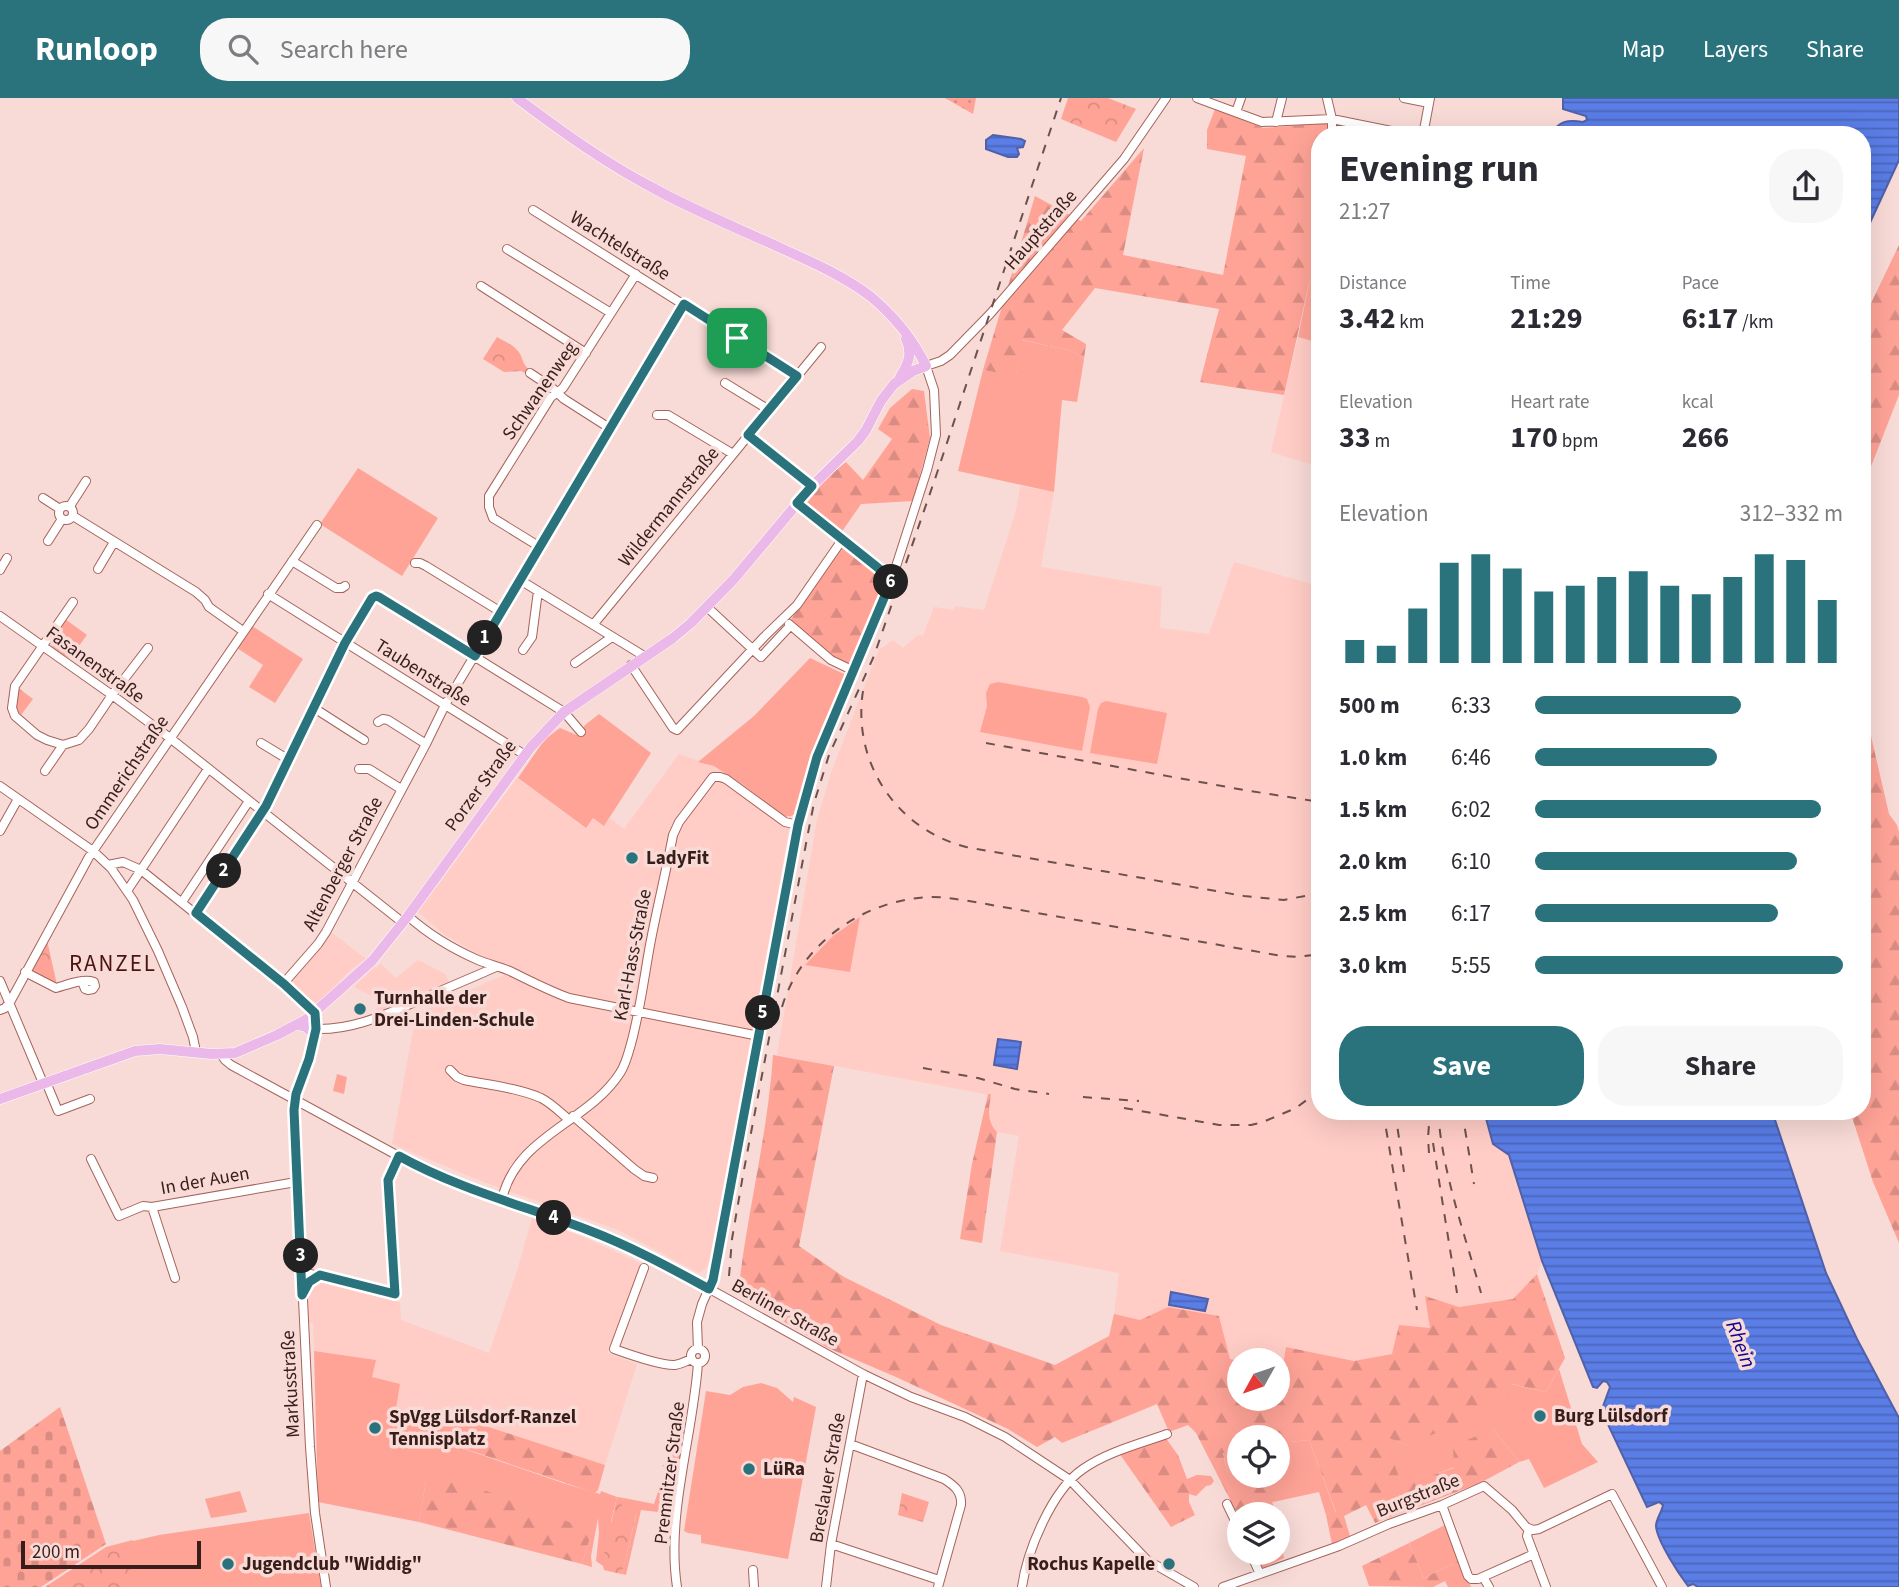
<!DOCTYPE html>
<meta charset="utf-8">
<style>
:root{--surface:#fff;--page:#f7f7f7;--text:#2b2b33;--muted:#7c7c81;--accent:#2a737d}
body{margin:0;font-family:"Source Sans 3",sans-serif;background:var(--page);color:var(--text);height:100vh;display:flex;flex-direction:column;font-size:26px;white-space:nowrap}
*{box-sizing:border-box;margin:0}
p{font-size:23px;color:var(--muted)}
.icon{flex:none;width:38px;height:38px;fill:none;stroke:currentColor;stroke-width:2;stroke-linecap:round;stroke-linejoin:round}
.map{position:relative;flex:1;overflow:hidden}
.drawer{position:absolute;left:1311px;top:28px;width:560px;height:994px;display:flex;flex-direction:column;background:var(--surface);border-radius:28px;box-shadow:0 7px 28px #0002}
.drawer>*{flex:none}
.needle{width:46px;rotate:230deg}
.controls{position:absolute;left:1227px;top:1250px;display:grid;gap:14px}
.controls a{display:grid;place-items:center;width:63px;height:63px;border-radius:50%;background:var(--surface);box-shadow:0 7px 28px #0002;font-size:35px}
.scale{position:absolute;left:21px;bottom:18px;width:180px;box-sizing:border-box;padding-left:7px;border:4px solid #381e1a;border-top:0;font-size:19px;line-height:24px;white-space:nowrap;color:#381e1a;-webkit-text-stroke:5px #f8dad6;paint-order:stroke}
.pin{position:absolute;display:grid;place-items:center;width:60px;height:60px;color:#fff;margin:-30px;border-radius:14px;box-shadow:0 4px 10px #0006}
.km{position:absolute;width:35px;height:35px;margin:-18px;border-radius:50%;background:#222;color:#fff;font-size:19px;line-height:35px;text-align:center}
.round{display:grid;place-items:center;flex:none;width:74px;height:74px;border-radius:28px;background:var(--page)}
.overview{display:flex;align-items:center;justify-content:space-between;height:119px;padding:0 28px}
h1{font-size:38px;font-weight:700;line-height:52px}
.figures{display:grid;grid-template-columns:repeat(3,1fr);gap:10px;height:119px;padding:7px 28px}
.figures div{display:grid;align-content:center}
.figures b{font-size:30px;font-weight:700}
.figures small{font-size:19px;font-weight:400}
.figures p{font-size:19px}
.chart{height:196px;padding:14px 28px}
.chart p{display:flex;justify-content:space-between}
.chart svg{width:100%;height:126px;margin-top:7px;stroke:var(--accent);stroke-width:6}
.cta{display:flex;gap:14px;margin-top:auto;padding:14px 28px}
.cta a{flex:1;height:80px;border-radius:28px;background:var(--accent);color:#fff;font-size:28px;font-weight:700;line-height:80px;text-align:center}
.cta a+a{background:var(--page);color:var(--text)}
ul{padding:0 28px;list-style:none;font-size:23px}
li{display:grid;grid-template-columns:112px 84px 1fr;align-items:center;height:52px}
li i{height:18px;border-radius:9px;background:var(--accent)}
header{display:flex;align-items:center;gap:42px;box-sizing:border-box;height:98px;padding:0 35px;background:var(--accent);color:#fff}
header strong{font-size:33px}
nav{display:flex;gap:38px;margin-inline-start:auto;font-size:24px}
.search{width:490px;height:63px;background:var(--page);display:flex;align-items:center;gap:18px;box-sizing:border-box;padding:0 24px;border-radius:28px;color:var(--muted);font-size:26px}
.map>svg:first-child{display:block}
</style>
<header>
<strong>Runloop</strong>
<div class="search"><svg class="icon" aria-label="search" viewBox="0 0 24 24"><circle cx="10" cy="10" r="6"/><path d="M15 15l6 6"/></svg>Search here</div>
<nav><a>Map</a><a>Layers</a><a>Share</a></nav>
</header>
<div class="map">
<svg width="1899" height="1489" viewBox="0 0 1899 1489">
<defs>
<pattern id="forest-firs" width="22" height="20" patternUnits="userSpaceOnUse" patternTransform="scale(1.75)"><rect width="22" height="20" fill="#ffa397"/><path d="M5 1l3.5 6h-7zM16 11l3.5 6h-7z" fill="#db8c82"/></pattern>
<pattern id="cemetery-stones" width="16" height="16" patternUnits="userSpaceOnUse" patternTransform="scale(1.75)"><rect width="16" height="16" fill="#ffa397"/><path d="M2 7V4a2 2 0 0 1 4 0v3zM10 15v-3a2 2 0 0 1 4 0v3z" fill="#db8c82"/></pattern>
<pattern id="park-crowns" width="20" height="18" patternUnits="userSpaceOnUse" patternTransform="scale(1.75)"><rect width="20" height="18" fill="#ffa397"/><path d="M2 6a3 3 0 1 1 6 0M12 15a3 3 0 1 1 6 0" fill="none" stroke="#db8c82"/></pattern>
<pattern id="garden-dots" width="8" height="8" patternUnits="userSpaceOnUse" patternTransform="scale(1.75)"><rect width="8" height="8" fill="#ffa397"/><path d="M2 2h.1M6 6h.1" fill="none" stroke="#db8c82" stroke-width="1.8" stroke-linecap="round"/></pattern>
<pattern id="water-rules" width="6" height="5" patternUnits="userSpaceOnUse" patternTransform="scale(1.75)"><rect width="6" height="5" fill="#5a7de6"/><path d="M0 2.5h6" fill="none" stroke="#4b66ba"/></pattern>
</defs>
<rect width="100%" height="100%" fill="#f8dad6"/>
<path fill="#ffcdc6" d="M1298 239 1319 245V369L1271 354Z
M1020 388 1054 394 1041 469 1162 489 1160 530 1209 536 1234 464 1319 488 1320 1013H1484L1493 1046 1509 1057 1542 1163 1537 1176 1513 1201 1459 1209 1392 1256 1354 1263 1286 1249 1282 1272 1278 1271V1262L1239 1263 1230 1261 1219 1218 1168 1209 1140 1222 1114 1216 1119 1175 1000 1153 1019 1038 997 1034 991 1028 988 1016 990 997 777 957 817 722 831 675 879 551 884 549 893 542 903 550 918 537 923 538 934 509 954 512 955 508 984 512 1016 413Z
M679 656 714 668 742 686 783 718H791L756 925 712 1156 705 1171 699 1175 618 1132 486 1085 392 1046 416 916 504 877 502 870 445 837 418 814 517 680 585 730 593 720 604 728 610 720 624 731Z
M331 834 366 861 353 870 320 903 315 904 309 901 292 883Z
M418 862 445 876 450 887 373 918 378 908H381L383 904 354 889 375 869 376 870 381 866 396 880Z
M532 1120 583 1139 642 1166 607 1255 637 1266 605 1367 449 1316 438 1319 396 1310 371 1279 375 1262 314 1253 313 1225H309L308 1194 310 1188 315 1185 323 1182 385 1197 400 1205 401 1222 489 1255 517 1173Z"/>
<path fill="#ffa397" d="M1310 181 1319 185V245L1298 239Z
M1021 242 1072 253 1084 261 1077 304 1062 302 1054 394 958 373 983 272 1016 277Z
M358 370 438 420 402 478 320 426Z
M65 521 87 537 70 560C62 557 53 553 50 544Z
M252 528 303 561 275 605 249 589 263 567 237 550Z
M810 560 846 577 821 631 797 715 791 718H784L742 686 714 668 698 664 754 618Z
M998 584 1082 599 1087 601 1090 609 1082 653 980 634 987 608 986 595 990 586Z
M1106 603 1167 615 1157 666 1090 655 1098 611 1101 605Z
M599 616 651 655 604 728 593 720 586 730 518 680 545 641 560 630 579 638 585 627Z
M860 819 850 874 805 867 833 838Z
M314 1253 376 1262 372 1279 400 1286 396 1310 438 1319 430 1341 438 1342 563 1385 600 1396 601 1393 617 1399 611 1423 612 1474 604 1472 603 1468 596 1463 599 1435 598 1420 591 1458 592 1469 582 1466 590 1440 426 1383 419 1424 318 1404Z
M1559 1271 1582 1346 1598 1364 1544 1390 1529 1361 1519 1364 1493 1331 1455 1369 1402 1388 1383 1337 1406 1347 1511 1286 1546 1294Z
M761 1285 777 1290 793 1304 794 1299 816 1309 788 1461 701 1445V1437L688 1435 684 1433 706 1293 730 1297 743 1289Z
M678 1331H688L675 1416 641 1412 626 1477 622 1476 636 1417 620 1410 624 1400 654 1406 666 1370 662 1368 666 1365Z
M1309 1342 1336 1415 1326 1417 1319 1394 1273 1404 1227 1373 1223 1354 1239 1351V1377H1278V1345Z
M240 1393 247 1414 211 1420 205 1401Z
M309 1415 321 1489H48L116 1447 159 1437Z
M1445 1427 1460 1462 1424 1480 1409 1445Z"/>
<path fill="url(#forest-firs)" d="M1215 11 1263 30 1329 25V37H1320L1319 185 1310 181 1284 297 1200 284 1219 211 1095 190 1062 232 1086 246 1084 261 1072 253 1022 242 1016 278 983 272 1035 98 1081 123 1144 50 1123 157 1223 177 1246 58 1207 51V32Z
M1899 147V297L1870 371 1862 428V224Z
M912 291 924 293 930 340 913 403 861 406 841 435 805 405 830 377 846 364 863 382 892 341 878 331 890 310Z
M841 448 887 481 850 566 837 562 790 523Z
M1862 586 1865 612 1889 716 1897 727 1899 734V1145L1873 1084 1850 1013H1862Z
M773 957 834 968 799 1148 844 1179 941 1227 1055 1267 1109 1238 1114 1216 1140 1222 1168 1209 1219 1218 1230 1261 1239 1263V1300H1278V1271L1282 1272 1286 1249 1354 1263 1392 1256 1399 1227 1430 1230 1425 1198 1459 1209 1513 1201 1537 1176 1565 1260 1546 1294 1512 1286 1510 1297 1502 1309 1406 1347 1384 1338 1402 1387 1454 1370 1453 1348 1493 1331 1519 1364 1480 1385 1375 1425 1366 1407 1344 1418 1350 1438 1332 1446 1326 1417 1336 1414 1309 1342 1278 1345V1339H1239V1351L1223 1355 1227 1373 1240 1381 1267 1380 1275 1416H1239V1419L1196 1335 1188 1327 1169 1334 1157 1306 1062 1345 1055 1339 1037 1349 1008 1331 896 1279 828 1250 732 1193 730 1187 739 1188C748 1110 768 1035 773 957Z
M988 996H991C989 1010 986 1023 997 1034L982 1145 960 1141 972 1066Z
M449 1316 605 1367 598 1392 595 1395 439 1342 429 1341 438 1319Z
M1165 1339 1178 1357 1187 1381 1197 1377 1211 1378 1214 1383 1211 1387 1206 1388 1196 1398 1189 1396V1404L1195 1417 1171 1429 1119 1355Z
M444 1377 585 1430 590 1440 582 1466 419 1424 426 1383Z
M1278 1427 1284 1460 1261 1471 1254 1454H1278Z
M1409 1445 1424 1480 1460 1462 1471 1489H1448L1445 1483 1433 1489 1369 1488 1362 1468Z"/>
<path fill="url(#cemetery-stones)" d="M60 1309 106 1446 41 1489H0V1353Z"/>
<path fill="url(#park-crowns)" d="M1068 0H1108L1136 11 1116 44 1061 21Z
M497 239C503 243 512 246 517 252 524 259 521 266 530 272L527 276 521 273 504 274 483 261Z
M17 589 33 601 21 617H18L14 604Z
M47 842 57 887 30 873Z
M337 976 347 979 344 996 333 993Z
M902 1395 929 1404 923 1424 898 1417Z
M617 1399 624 1400 621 1410 636 1416 622 1476 612 1474 611 1466 603 1461Z
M133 1442 130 1489H45L106 1449Z"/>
<path fill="url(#garden-dots)" d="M945 0H976L973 16Z"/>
<path fill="url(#water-rules)" stroke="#5060a9" stroke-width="2" d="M1563 0H1899V62L1862 142V37H1549C1560 23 1567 21 1583 24L1587 22 1586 18 1563 11Z
M993 37 1021 41 1025 43 1023 49 1017 50 1019 56 1017 59H1008L986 51V42Z
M998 941 1021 944 1017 971 994 967Z
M1484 1013H1772L1826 1175 1857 1241 1899 1320V1489H1698L1693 1486 1688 1488C1679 1476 1657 1443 1656 1428 1656 1421 1662 1414 1663 1407L1659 1404 1647 1409 1603 1316 1602 1311 1610 1289 1607 1284 1603 1283 1597 1290 1593 1289 1542 1163 1509 1057 1493 1046Z
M1171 1194 1208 1201 1205 1213 1169 1207Z"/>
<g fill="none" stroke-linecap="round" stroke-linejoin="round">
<g stroke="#a5645b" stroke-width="10">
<path id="minor" d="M1197 0 1262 24 1332 21 1411 37
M1327 0 1332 21V37
M1404 0 1429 5
M1236 14 1241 0
M1276 24 1282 0
M1423 37 1430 0
M533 112 797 278
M507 151 611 215
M481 188 586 255
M530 275 551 289 564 301 611 331
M725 285 769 312
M657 317H668L733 356
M748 337 812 388
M43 400 60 411
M797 405 892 481
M59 415a7 7 0 1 1 14 0a7 7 0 1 1-14 0Z
M70 408 86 383
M73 418 196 494 205 502 209 509 243 533
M48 443 62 421
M540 449 493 420 489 409V398L551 299 563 290 636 176
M292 463 336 490H342L345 488
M415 465H420L426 468 501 514
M98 471 114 444
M0 472 7 460
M520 482 644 558
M268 496 525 657
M73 504 15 588 12 610 15 618 37 637 47 642 63 647 79 642 89 631 112 597 148 550
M707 509 761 559 790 528
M0 518 112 597 170 640 402 824
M789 526 831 562 854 573
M593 527 821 249
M523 552 532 539 538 493
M575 565 612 539
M631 567 673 630 677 632 764 539 797 507 842 442
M314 610 364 642
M378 624 383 621 388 622 426 646
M261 645 289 662
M359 671H369L401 691
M45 673 63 647
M0 688 93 753 111 770 133 802 158 853 182 909 193 939 196 954
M0 733 18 701
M108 767 123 764 141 772 283 886 315 915C321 942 302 970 296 995 295 1000 295 1006 294 1011L310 1349 315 1415 326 1489
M127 793 208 671
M182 804 249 703
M196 815 266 708 345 545 374 499 383 502 564 614 581 634
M408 818C428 836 453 851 478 862 490 867 503 869 514 875 532 884 550 893 569 900L759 938
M25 874 56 890C67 887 83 880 94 884L95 888 93 891 88 892 85 891 82 883
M0 883 43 985
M283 886 318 846 326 834 426 646 445 607 684 206
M0 912 5 910 10 904 89 759 317 427
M316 931C352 932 382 918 415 904 442 892 469 881 496 869
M221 956 225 962 231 967 415 1067 462 1087 590 1133 652 1159 863 1276 911 1299 965 1319 1005 1339 1070 1382 1147 1462 1194 1489
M450 972 457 979 464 982C489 987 518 990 541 1000 551 1005 560 1014 568 1021
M46 984 58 1013 90 1001
M573 1018 634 1071 644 1078 653 1080
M91 1061 119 1118 143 1108 152 1109 296 1084
M502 1101C517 1037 588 1025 620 975 626 966 628 956 631 946 640 913 644 880 650 847 657 810 666 774 673 737L679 724 713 679H720L726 681 785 724 798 727
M152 1109 175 1180
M644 1170 614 1251C628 1256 662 1268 675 1267 681 1266 686 1263 692 1261
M302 1174 395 1196 388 1082 399 1058
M698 1251 697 1224 702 1206 714 1179 744 1012 801 712 817 659 892 481 927 372 936 337 934 292 926 268 941 263 950 257 990 216 1124 61 1166 0
M691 1258a7 7 0 1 1 14 0a7 7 0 1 1-14 0Z
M850 1346 944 1381C955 1388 962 1394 961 1407L938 1489
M1227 1406 1239 1431
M1442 1407 1468 1478 1471 1481H1478L1534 1456
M1529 1431 1527 1438 1546 1489
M831 1446 939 1482
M1250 1454 1260 1476
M753 1472 754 1489
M1483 1479 1489 1489
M677 1489C666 1416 693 1338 698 1265
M826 1489 831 1446 863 1276
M1022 1489C1027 1453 1052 1392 1083 1371 1107 1354 1139 1346 1167 1336
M1223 1489 1339 1448 1389 1426 1442 1407 1484 1388 1512 1412 1526 1429 1533 1432 1539 1431 1612 1396 1662 1489"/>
</g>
<g stroke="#fff" stroke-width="11">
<path id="major" d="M900 279C908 266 913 256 906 241
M298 927 306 929 314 937
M0 1001 135 953 160 951 212 956 235 955 277 937 307 921 372 863 408 818 531 649 564 614 673 540 691 525 734 481 812 388 858 343 866 332 881 303 894 286 913 273 926 268C913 241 893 217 870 198 845 179 814 165 785 152 742 132 697 114 655 91 605 65 561 33 517 0"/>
</g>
<use href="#minor" stroke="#fff" stroke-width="8"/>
<use href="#major" stroke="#ebb9e9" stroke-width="10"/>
<path stroke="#6c514d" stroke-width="2" stroke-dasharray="9 9" stroke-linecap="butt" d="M863 593C852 664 896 731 966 749L1244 798 1284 802 1320 795
M986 645 1244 692 1320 704
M782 909C801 845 865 801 931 799 944 799 956 801 969 803L1282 858 1298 859 1320 856
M923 970 978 980 1015 991 1049 996
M1083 999 1139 1003
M1124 1010 1219 1027H1251L1263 1024 1296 1010 1320 992
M1383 1013 1417 1212
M1395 1013 1404 1074
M1438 1013C1442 1075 1465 1136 1481 1195
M1462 1013 1474 1086
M1433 1045 1457 1195
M1429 1055 1428 1040 1430 1013
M729 1178 732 1141 743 1077 809 730 814 705 829 657 874 558 937 375 1061 0"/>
</g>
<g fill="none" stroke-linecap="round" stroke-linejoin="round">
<g stroke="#fff" stroke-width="14">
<path id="route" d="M684 206 797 278 748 337 812 388 797 405 892 481 817 659 798 727 713 1182 709 1191C669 1169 630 1148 588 1132 525 1108 458 1091 399 1058L388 1082 395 1196 320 1177 309 1184 302 1197 294 1012 296 996 309 961 316 931 315 915 284 886 196 815 266 708 345 545 372 500 376 498 379 499 475 558Z"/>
</g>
<use href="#route" stroke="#2a737d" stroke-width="9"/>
</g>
<g fill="#2a737d" stroke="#f8dad6" stroke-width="2.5">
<circle cx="632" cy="760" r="7"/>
<circle cx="360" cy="911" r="7"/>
<circle cx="1540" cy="1318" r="7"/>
<circle cx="375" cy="1330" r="7"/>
<circle cx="749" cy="1371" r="7"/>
<circle cx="228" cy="1466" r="7"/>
<circle cx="1169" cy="1466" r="7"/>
</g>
<g text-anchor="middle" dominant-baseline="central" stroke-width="7" stroke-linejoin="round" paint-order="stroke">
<g font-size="19" fill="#381e1a" stroke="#f8dad6">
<text transform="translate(1041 132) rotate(-49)">Hauptstraße</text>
<text transform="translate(620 148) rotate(32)">Wachtelstraße</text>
<text transform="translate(540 293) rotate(-55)">Schwanenweg</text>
<text transform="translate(669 409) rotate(-51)">Wildermannstraße</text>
<text transform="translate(95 567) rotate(36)">Fasanenstraße</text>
<text transform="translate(423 575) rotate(32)">Taubenstraße</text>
<text transform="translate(127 675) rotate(-56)">Ommerichstraße</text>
<text transform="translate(481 688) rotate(-54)">Porzer Straße</text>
<text transform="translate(343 766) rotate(-62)">Altenberger Straße</text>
<text transform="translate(633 857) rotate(-79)">Karl-Hass-Straße</text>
<text transform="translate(205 1083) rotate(-10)">In der Auen</text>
<text transform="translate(785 1215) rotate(29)">Berliner Straße</text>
<text transform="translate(291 1286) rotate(-93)">Markusstraße</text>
<text transform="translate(670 1375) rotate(-83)">Premnitzer Straße</text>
<text transform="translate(828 1380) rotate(-80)">Breslauer Straße</text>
<text transform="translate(1418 1398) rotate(-22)">Burgstraße</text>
</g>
<g font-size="19" font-weight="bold" fill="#381e1a" stroke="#f8dad6" text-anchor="start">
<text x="646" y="760">LadyFit</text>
<text x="374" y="900">Turnhalle der<tspan x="374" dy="22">Drei-Linden-Schule</tspan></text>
<text x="1554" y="1318">Burg Lülsdorf</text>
<text x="389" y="1319">SpVgg Lülsdorf-Ranzel<tspan x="389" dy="22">Tennisplatz</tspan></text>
<text x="763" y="1371">LüRa</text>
<text x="242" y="1466">Jugendclub "Widdig"</text>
<text x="1155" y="1466" text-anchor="end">Rochus Kapelle</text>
</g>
<g font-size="21" font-style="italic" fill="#0f048b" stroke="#f8dad6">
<text transform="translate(1741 1246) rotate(69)">Rhein</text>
</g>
<g font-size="23" letter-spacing="2" fill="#4c1410" stroke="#f8dad6">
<text x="113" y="865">RANZEL</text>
</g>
</g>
</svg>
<div class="controls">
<a><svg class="needle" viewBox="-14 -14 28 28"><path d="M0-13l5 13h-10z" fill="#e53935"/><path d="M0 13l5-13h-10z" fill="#7c7c81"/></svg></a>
<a><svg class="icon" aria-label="locate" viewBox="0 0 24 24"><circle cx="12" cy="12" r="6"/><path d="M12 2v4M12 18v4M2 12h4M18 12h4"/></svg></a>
<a><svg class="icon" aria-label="layers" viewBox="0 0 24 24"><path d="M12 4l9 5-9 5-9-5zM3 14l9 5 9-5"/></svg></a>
</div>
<div class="scale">200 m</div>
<div class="pin" style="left:737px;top:240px;background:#1e9e55"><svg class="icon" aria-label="arrive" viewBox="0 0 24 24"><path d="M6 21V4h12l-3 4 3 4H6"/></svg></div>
<b class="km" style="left:485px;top:540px">1</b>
<b class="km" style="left:224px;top:773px">2</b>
<b class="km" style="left:301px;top:1158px">3</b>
<b class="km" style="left:554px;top:1120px">4</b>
<b class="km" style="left:763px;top:915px">5</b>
<b class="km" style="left:891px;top:484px">6</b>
<section class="drawer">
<div class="overview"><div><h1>Evening run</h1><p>21:27</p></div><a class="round"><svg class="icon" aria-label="share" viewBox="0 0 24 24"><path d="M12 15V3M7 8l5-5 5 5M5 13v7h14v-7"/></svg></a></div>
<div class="figures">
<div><p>Distance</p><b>3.42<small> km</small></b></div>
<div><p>Time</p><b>21:29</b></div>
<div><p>Pace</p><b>6:17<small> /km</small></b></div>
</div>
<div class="figures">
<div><p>Elevation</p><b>33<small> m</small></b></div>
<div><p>Heart rate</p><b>170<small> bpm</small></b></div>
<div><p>kcal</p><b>266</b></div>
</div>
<div class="chart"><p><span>Elevation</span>312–332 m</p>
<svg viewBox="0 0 160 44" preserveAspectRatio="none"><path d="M5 44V36M15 44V38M25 44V25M35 44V9M45 44V6M55 44V11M65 44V19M75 44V17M85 44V14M95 44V12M105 44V17M115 44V20M125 44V14M135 44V6M145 44V8M155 44V22"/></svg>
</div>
<ul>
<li><b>500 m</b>6:33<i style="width:67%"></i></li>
<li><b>1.0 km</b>6:46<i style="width:59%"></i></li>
<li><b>1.5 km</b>6:02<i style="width:93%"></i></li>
<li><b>2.0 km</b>6:10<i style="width:85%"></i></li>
<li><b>2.5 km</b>6:17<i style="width:79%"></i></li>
<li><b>3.0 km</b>5:55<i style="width:100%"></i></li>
</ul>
<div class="cta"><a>Save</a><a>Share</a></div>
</section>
</div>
